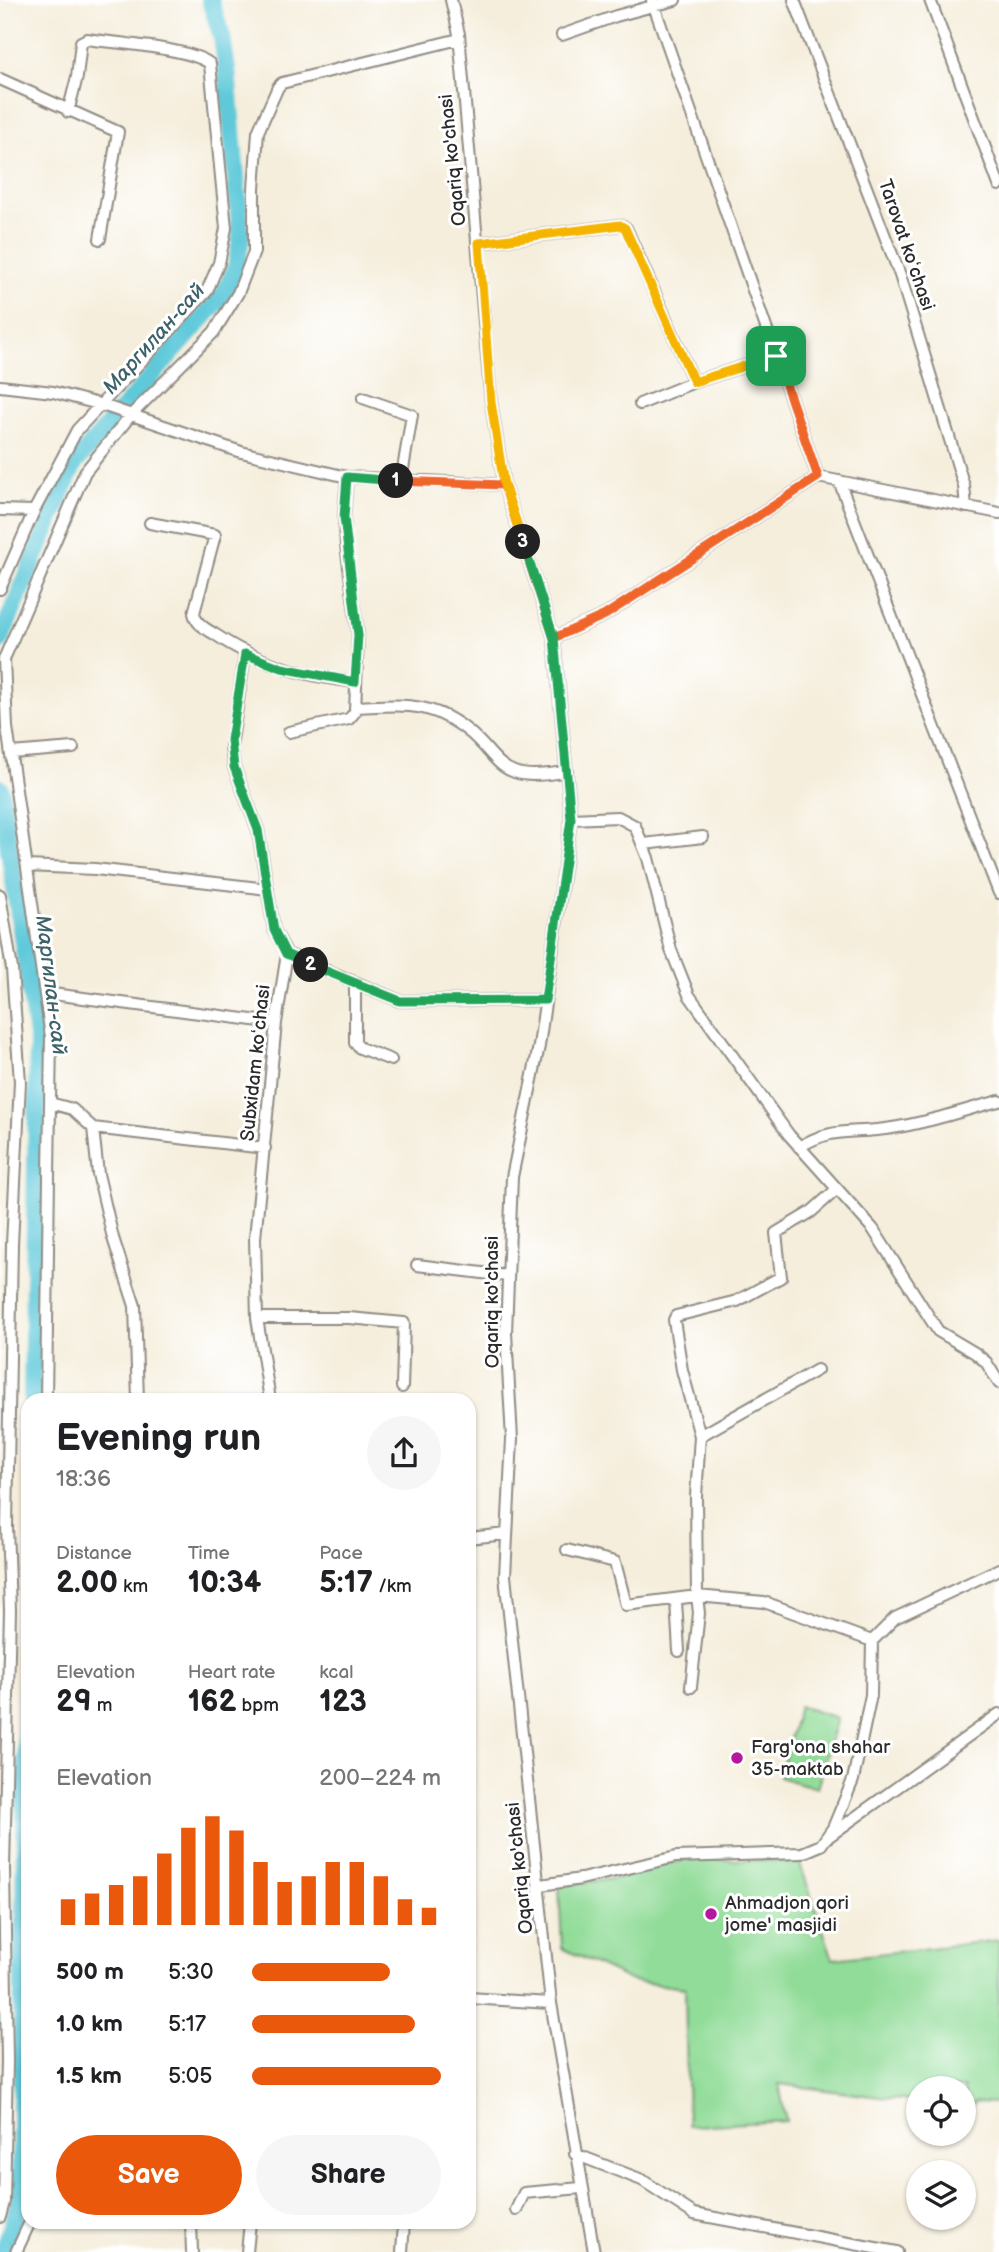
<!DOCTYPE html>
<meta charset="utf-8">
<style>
:root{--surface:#fff;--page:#f6f6f6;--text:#202124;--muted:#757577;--accent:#ea580c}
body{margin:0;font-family:"Balsamiq Sans",sans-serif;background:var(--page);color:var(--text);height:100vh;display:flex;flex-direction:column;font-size:26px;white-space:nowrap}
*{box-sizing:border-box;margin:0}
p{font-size:23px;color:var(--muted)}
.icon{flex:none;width:38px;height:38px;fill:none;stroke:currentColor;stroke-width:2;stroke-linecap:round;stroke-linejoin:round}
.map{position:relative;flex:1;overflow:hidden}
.drawer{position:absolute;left:21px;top:1393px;width:455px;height:836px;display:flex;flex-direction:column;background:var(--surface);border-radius:21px;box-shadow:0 2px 5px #0004}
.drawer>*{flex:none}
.tools{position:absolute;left:906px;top:2076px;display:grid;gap:14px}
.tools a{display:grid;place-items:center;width:70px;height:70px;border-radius:50%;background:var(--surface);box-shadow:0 2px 5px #0004;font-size:35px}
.pin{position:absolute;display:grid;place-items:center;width:60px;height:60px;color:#fff;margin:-30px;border-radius:14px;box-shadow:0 4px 10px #0006}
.km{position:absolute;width:35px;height:35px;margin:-18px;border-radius:50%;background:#222;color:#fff;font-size:19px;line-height:35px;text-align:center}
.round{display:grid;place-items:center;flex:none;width:74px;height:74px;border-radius:37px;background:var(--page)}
.summary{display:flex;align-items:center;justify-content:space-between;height:119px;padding:0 35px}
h1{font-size:38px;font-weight:800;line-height:52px}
.metrics{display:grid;grid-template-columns:repeat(3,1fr);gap:10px;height:119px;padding:7px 35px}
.metrics div{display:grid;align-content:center}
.metrics b{font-size:30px;font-weight:800}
.metrics small{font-size:19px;font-weight:400}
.metrics p{font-size:19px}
.chart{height:196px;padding:14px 35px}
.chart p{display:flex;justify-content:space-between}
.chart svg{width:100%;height:126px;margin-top:7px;stroke:var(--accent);stroke-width:6}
.cta{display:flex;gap:14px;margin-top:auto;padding:14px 35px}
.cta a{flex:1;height:80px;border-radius:42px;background:var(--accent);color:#fff;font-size:28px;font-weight:800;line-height:80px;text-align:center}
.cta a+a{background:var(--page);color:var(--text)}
ul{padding:0 35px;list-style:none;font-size:23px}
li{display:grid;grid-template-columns:112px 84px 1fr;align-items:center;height:52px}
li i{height:18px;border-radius:9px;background:var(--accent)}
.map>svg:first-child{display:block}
</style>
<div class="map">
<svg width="999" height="2252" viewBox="0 0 999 2252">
<rect width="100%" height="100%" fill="#fff"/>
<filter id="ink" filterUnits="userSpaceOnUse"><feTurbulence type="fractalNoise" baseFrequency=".0143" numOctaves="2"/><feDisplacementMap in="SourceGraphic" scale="14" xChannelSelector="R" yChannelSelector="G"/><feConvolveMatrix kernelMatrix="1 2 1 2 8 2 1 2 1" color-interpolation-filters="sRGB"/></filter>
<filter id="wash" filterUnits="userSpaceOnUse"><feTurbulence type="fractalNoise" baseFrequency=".00686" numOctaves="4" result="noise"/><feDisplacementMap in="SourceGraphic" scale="28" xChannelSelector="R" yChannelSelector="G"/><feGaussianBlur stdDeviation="1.57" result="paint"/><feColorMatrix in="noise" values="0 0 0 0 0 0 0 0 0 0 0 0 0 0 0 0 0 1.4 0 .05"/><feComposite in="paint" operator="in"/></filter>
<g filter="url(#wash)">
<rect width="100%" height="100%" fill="#f5eedc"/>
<path fill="#91dc98" stroke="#5e8462" stroke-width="2" d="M799 1706 837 1718 817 1788 779 1777Z
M691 1859 799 1861 833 1959 999 1940V2103L975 2102 970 2108 964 2107V2088H919V2102L779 2084 786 2121 688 2126 685 1988 632 1981 562 1948 559 1886 626 1877 627 1872Z"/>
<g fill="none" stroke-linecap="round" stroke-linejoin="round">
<path stroke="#5fc9da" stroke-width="18" d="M0 640 74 464 224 294 236 268 241 238 227 70 222 37 210 0
M0 788 38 1043 32 1400
M4 2252 20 2200 28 1621"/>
</g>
</g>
<g filter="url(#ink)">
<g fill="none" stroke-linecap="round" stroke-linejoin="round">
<g stroke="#908c84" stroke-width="14">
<path id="minor" d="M451 0 459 34 491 402 504 485 554 638 571 819 539 1046 512 1177 506 1333 512 1439 505 1576 551 2003 594 2252
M652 0 818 477
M794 0 900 275 964 486 966 507
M930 0 999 185
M562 35 616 16 675 0
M0 79 118 132 100 239
M479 243 620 225 626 228 694 382
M0 386 53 392 102 405 241 452 347 477 504 485
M363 398 412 415 401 481
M640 404 694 382 776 356
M839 481 999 893
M0 510 34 511 0 589
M34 511 77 430 207 291 219 263 226 228 210 64C192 48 113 43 87 39L81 42 77 77 68 112
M150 523 215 535 194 613C196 625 207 629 216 635 259 664 304 676 355 682
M554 638 605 615 818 477 999 513
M245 654 231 747 234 767 258 830 274 930 287 954 276 1023 255 1238 257 1318 270 1400
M355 707C387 706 418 701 447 717 505 748 486 788 567 771
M289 732 349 719 355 712 358 634 346 545 344 517 347 477
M11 753 73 748
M571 819 618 817 635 826 648 858 671 950 689 995 789 1135 873 1229 938 1331 975 1353 986 1362 999 1383
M644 844 703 837
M27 866 95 869 268 889
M0 895 12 969 20 1082 12 1244 7 1526 10 1610 4 1868 7 2061 4 2202 0 2217
M287 954 400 1001 545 1000
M355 984V1043L360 1048 391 1060
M45 993 276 1023
M93 1128 98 1174 113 1238 135 1306 138 1400
M799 1147C829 1129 844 1133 877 1130 918 1126 960 1111 999 1101
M265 1148 93 1128 72 1109 50 1103 51 1037 7 727 4 659 85 472 130 416 214 332 238 293 254 252V189L258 132 278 87 282 83 459 39
M836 1190 811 1212 776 1233 781 1277 737 1301 676 1316 674 1320 682 1370 700 1436 696 1496 697 1596 764 1602 872 1641
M417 1265 507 1276
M257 1318H349L404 1323 402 1387
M46 1400 50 1103
M700 1436 817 1370
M469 1538 506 1534
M567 1550 615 1562 626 1605 697 1596 699 1613 691 1687
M676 1601 679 1651
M828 1837 999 1714
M541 1885 581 1879 676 1857 802 1853 821 1845 833 1828 853 1780 871 1695 872 1641 895 1618 999 1569
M469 1998 551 2003
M575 2154 642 2180 694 2214 897 2252
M516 2210 524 2193 581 2188
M191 2222 192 2252
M16 2252 30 2222
M247 2252 250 2222
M402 2252 404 2222"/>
</g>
<use href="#minor" stroke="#fff" stroke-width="10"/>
</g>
</g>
<g fill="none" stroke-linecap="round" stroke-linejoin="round" filter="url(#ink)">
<g stroke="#fff" stroke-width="14">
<path id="split-1" d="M396 481 504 485 554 638 605 615 818 477 776 356"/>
</g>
<g stroke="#fff" stroke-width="14">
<path id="split-2" d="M311 965 286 954 274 930 258 830 234 767 231 740 245 654 282 668 355 682 358 635 344 517 347 477 396 481"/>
</g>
<g stroke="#fff" stroke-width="14">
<path id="split-3" d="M311 965 400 1001 545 1000 571 819 554 638 523 542"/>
</g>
<g stroke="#fff" stroke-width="14">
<path id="split-4" d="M523 542 504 485 491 402 479 243 620 225 625 228 694 382 776 356"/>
</g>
<use href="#split-1" stroke="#f0652b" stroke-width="9"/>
<use href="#split-2" stroke="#22a559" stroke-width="9"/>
<use href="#split-3" stroke="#22a559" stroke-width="9"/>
<use href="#split-4" stroke="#f5b400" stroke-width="9"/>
</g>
<g fill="#b5179e" stroke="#fff" stroke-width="2.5">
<circle cx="737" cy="1758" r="7"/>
<circle cx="711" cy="1914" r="7"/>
</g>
<g text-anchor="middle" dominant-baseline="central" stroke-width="6" stroke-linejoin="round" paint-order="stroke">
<g font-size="19" fill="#2b2b2b" stroke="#fff">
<text transform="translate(453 160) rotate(-96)">Oqariq ko'chasi</text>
<text transform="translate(906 245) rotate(71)">Tarovat koʻchasi</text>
<text transform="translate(256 1063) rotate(-84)">Subxidam koʻchasi</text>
<text transform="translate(492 1302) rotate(-90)">Oqariq ko'chasi</text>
<text transform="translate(520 1868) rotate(-96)">Oqariq ko'chasi</text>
</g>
<g font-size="19" fill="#2b2b2b" stroke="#fff" text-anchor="start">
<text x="751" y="1747">Farg'ona shahar<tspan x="751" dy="22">35-maktab</tspan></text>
<text x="725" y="1903">Ahmadjon qori<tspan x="725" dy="22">jome' masjidi</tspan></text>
</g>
<g font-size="21" font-style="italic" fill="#3d6268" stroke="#fff">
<text transform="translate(154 339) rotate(-48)">Маргилан-сай</text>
<text transform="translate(51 985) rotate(83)">Маргилан-сай</text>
</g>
</g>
</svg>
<div class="tools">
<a><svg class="icon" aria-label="locate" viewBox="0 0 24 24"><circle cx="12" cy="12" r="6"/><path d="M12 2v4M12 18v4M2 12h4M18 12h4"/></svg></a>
<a><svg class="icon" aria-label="layers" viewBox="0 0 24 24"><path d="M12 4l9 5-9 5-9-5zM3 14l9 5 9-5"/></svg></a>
</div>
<div class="pin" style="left:776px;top:356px;background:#1e9e55"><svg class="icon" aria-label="arrive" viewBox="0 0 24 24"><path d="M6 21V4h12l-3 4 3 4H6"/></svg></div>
<b class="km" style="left:396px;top:481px">1</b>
<b class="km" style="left:311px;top:965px">2</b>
<b class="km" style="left:523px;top:542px">3</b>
<section class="drawer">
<div class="summary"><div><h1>Evening run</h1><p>18:36</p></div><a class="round"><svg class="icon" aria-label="share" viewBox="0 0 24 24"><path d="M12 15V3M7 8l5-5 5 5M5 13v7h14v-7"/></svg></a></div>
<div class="metrics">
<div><p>Distance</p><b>2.00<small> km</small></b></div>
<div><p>Time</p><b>10:34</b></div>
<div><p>Pace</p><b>5:17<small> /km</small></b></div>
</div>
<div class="metrics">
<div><p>Elevation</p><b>29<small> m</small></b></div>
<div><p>Heart rate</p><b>162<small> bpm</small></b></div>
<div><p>kcal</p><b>123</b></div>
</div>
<div class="chart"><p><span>Elevation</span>200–224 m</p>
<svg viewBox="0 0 160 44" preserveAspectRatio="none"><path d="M5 44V35M15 44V33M25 44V30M35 44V27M45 44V19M55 44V10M65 44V6M75 44V11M85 44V22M95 44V29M105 44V27M115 44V22M125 44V22M135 44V27M145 44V35M155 44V38"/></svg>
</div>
<ul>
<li><b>500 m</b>5:30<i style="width:73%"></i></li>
<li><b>1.0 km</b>5:17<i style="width:86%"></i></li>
<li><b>1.5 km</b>5:05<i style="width:100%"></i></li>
</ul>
<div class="cta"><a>Save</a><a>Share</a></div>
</section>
</div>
